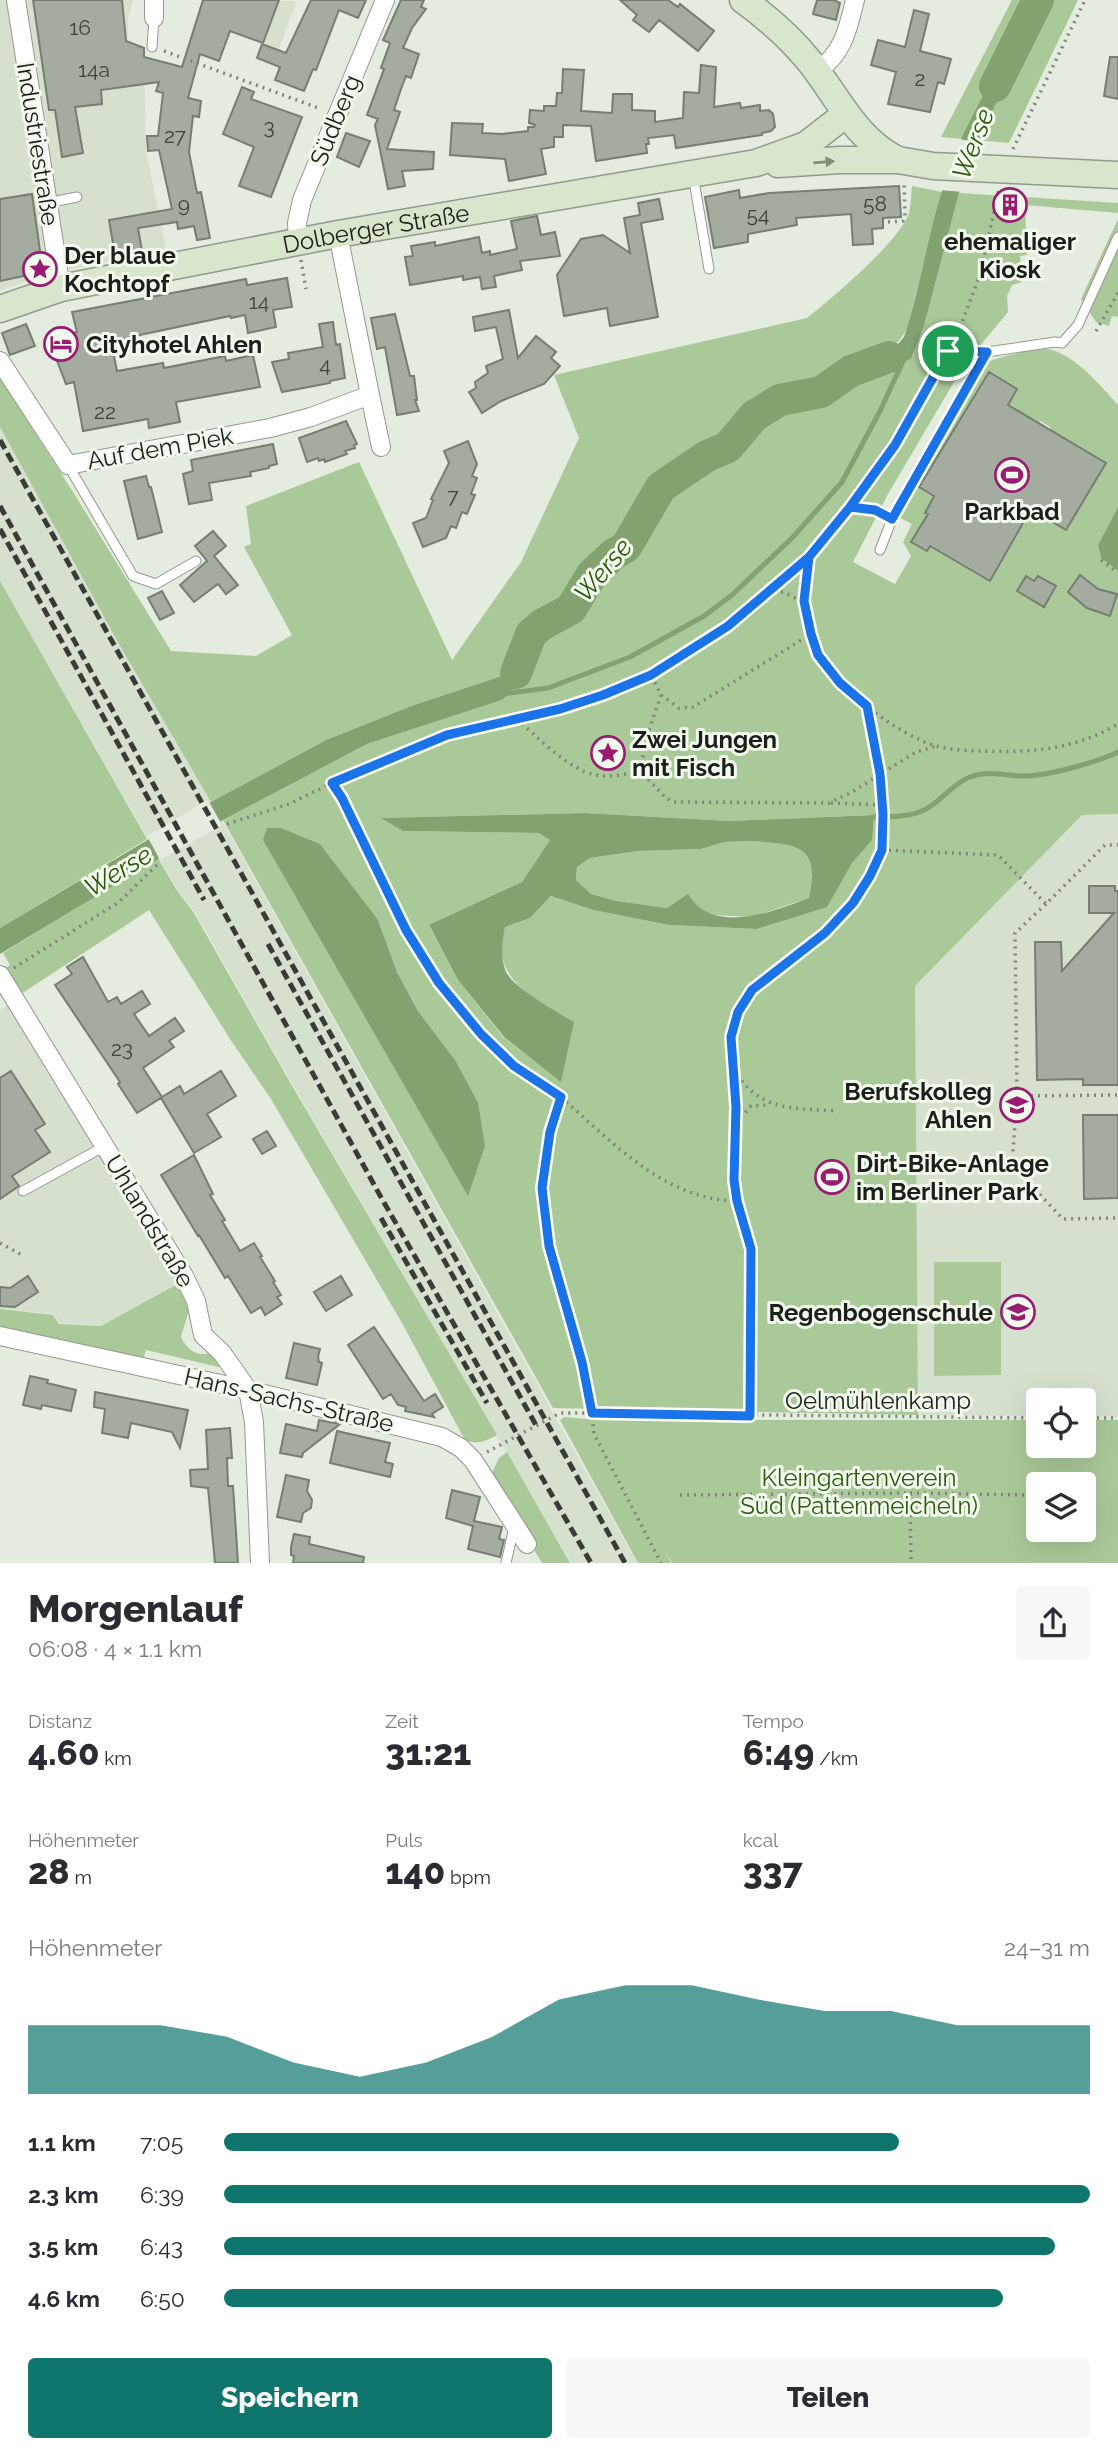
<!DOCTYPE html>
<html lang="de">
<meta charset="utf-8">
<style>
:root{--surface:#fff;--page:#f7f7f7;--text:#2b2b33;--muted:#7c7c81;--accent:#0f766e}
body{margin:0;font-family:Raleway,sans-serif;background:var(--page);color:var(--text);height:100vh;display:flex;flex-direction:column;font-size:26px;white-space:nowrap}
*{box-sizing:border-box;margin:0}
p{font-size:23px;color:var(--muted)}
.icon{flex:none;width:38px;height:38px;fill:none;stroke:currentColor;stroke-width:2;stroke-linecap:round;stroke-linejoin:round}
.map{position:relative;height:1563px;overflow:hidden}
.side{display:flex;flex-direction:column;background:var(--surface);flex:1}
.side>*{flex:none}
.buttons{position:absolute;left:1026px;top:1388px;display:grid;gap:14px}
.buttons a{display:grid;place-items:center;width:70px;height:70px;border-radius:7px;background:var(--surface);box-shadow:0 7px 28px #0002;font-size:35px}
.pin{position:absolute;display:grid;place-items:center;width:60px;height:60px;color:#fff;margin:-30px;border:4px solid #fff;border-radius:50%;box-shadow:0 2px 7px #0007}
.round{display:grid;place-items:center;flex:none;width:74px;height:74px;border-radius:7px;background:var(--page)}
.overview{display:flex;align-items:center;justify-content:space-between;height:119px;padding:0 28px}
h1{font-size:38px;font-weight:800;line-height:52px}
.stats{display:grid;grid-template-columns:repeat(3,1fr);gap:10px;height:119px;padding:7px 28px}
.stats div{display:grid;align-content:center}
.stats b{font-size:35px;font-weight:800}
.stats small{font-size:19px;font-weight:400}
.stats p{font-size:19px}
.chart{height:196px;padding:14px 28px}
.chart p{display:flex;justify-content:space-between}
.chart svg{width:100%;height:126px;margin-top:7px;fill:var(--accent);opacity:.7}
.primary-button{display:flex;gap:14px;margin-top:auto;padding:14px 28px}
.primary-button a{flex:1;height:80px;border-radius:7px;background:var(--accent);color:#fff;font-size:28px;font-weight:800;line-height:80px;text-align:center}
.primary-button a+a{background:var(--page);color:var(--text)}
ul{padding:0 28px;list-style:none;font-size:23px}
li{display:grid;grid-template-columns:112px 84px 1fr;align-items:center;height:52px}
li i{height:18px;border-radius:9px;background:var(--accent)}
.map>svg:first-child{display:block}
</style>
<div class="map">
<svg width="1118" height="1563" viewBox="0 0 1118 1563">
<rect width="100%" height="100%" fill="#e4ebdf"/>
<path fill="#d5e1ce" d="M0 0H133L128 19V41L144 47 146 150 166 249 41 276 0 291Z
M263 0 297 1 279 49 249 38Z
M0 427 120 646 220 817 637 1563H571L294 1087 195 912 177 889 2 585 0 581Z
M1118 814V1417L1083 1416V1400H1038V1416L918 1415 914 986 1082 815Z
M8 1005 177 1283 101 1326 60 1323 53 1314 0 1309V1010Z"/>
<path fill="#aac999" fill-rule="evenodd" d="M1012 0H1078L1009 143 941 137Z
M912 186 942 192 908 325C899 352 872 354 853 371L895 365 911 359 924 326 959 193 1118 203V213L1025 205 1027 255 1020 256 1022 282 1012 285 1007 296 1008 312 964 365 888 494 853 562 895 584 911 556 903 542 912 524 897 516 985 362C1000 358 1031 348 1045 349 1071 350 1102 387 1118 405V507L1098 545 1101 558 1118 571V814L1082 815 915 986 918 1415 553 1408 223 820 367 744 502 700 531 636 511 670 505 675 414 705 326 740 211 802 120 646 0 427V378L78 500 171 651 256 656 292 635 244 547 251 544 246 506 359 462 452 660 521 562 579 438 554 375 807 318C830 300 901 240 909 213 911 205 911 195 912 186ZM989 372 1017 389 1008 405 1038 423 1040 421 1050 427 1066 530 1031 509 990 580 947 526 925 513 934 496 919 487 969 403 992 416 994 411 972 398ZM585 813 729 821 873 815 871 840 852 863 826 907 757 929 669 925 593 910 551 896 530 918 505 927C503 936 500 947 502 955 507 988 547 1006 573 1022L561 1081 504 1038 458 980 429 926 522 882 550 840 540 833 403 831 383 818ZM264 841 378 920 397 972 418 1011 455 1060 468 1195Z
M1118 219V317L1112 316 1109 326 1096 322 1081 299Z
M0 581 147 839 0 928Z
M750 841C797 845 819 842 809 898L751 917 714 915 681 901 667 908 617 901 591 894 576 880 577 867 590 858 638 851 701 849 724 842Z
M158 858 176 889 194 913 291 1084 497 1435C486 1441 478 1445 465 1440L402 1323 271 1099 232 1042 149 910 21 994 5 968 10 965 3 953Z
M934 1262H1001V1375L934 1376Z
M177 1284 189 1310 181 1337C187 1350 197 1357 211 1353L223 1368 146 1350 143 1360 0 1329V1309L53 1315 59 1324 101 1326Z
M564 1417 599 1420H1038V1446H1083V1420H1118V1563H672L665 1551 671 1563H638L560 1420ZM1038 1484H1083V1530H1038Z
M507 1452 570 1563H542L490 1477 499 1458Z"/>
<path fill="#82a270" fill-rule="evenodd" d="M1014 48 999 97 978 142 959 193 924 326 911 359 895 365 851 371 899 343 904 337C920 289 927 239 942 191 958 138 982 93 1014 48Z
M1118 507V571L1101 558 1098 545Z
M531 634 526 667 521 682 502 700 367 744 223 820 0 954V928L211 802 326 740 414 705 505 675 511 670Z
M585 813 729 821 874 815 872 840 852 863 827 907 757 929 669 925 593 910 551 896 530 918 505 927C502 943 500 957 506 972 514 988 557 1012 574 1022L561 1082 505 1038 458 980 429 925 522 882 550 840 539 833 403 831 381 818ZM750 841C796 845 820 842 809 898 779 909 727 931 698 906 694 903 691 898 688 894L667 908 617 901 591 894 576 880 577 867 590 858 638 851 701 849 724 842Z
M267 828H281L320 844 378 920 397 972 418 1011 455 1060 478 1103 485 1146 468 1196 263 840Z"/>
<path fill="#e4ebdf" d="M957 139 982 142 963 192 939 190Z
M208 800 222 825 160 860 147 836Z"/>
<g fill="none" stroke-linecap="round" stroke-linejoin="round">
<path stroke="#82a270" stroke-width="5" d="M503 694 548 688 630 657 704 616 732 595 793 537 842 482 880 411 905 357
M874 817C890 817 907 817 922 811 940 804 951 784 970 777 989 770 1005 776 1024 776 1047 776 1098 762 1118 752"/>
<path stroke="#82a270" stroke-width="32" d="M995 86 1038 0
M516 673 531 634 543 624 571 609 592 574 614 554 626 547 661 487 707 456 728 447 754 416 780 400 821 392 851 371 889 357"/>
</g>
<path fill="#a4aca0" stroke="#767d72" stroke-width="2" d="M33 0H122L126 41 144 48V57L182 67 203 0H279L263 43 230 31 219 61 200 54 188 98 201 101 199 117 193 116 189 152 197 193 201 192 210 238 197 240 194 226 178 229 177 222 138 228 142 251 115 255 109 220 172 209 159 150 148 151 147 136H158L163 93 156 91 159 82 101 90 102 104 75 107 83 153 62 157 55 110H49Z
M311 0H366L358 18 339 10 316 70 313 69 304 91 275 80 280 67 257 58 262 44 286 53Z
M401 0H424L421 7 426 9 412 28 403 48 419 54 411 78 406 76 401 89 394 110 400 112 387 149 434 152 433 169 402 171 405 186 388 189 375 125 378 119 367 115 384 69 381 68 390 43 383 40Z
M620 0H668L678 7 680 4 714 31 698 51 659 20 649 32 633 20 637 15Z
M817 0H834L840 3 836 20 813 14Z
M914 10 929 14 920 51 951 59 944 84 938 82 930 112 888 104 896 72 871 65 878 40 905 47Z
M1110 57H1118V99L1104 96Z
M701 65 716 67 714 107 740 103 741 108 760 105V111L769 110 773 114 775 127 771 131 762 133V135L676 148 674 135 648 138 649 144H646L647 153 596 161 591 126 563 125V137H554V147L541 149 546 174 509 181 505 159 450 155 452 123 483 124 482 133 502 134 528 131V127H534L535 125 529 123 530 110 544 111V106H556L557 93H562L563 69 584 70 581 111 612 113 613 94H632V110L655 111V122L683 118 684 92 699 93Z
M242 87 254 92 251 99 302 117 271 197 239 186 254 147 223 134Z
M346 133 370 141 359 167 337 157Z
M899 186 901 217 883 218V228L872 229 873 244 853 245 851 214 796 218 797 225 748 234V242L714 248 705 197 739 190 740 198 769 193Z
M32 194 43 272 0 281V199Z
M659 199 663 219 641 223 658 317 610 326 607 308 564 316 557 275 581 239 603 235 630 253 624 218 640 215 638 203Z
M537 216 541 235 555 232 560 256 520 261 522 270 494 276 496 287 482 289 480 277 463 280V276L410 285 405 257 413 256 411 246 435 242V246L479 237 482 253 490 251V255L517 249 511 221Z
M287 278 292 307 273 310 276 327 248 333 245 315 231 318 230 316 111 341 117 371 163 363 164 368 225 356 226 361 253 355 260 387 176 402 180 422 149 428 148 419 83 431 74 382 66 384 49 340 77 332 72 312 246 279 247 285Z
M509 310 518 358 536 336 556 352 551 358 560 366 544 384 501 401 482 413 469 392 476 388 475 382 488 373 486 366 503 359 496 327 475 331 473 317Z
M395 314 410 376H414L417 400H415L419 411 397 415 385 347 377 349 371 318Z
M333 322 336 345 340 344 345 378 330 381V383L282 392 272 362 289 359 288 353 323 347 319 324Z
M26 324 35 346 10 355 2 333Z
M989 372 1017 389 1008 405 1106 463 1066 530 1031 509 990 581 930 546 927 551 911 542 928 514 925 513 934 496 919 487Z
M346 421 357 444 354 445 355 448 345 451 347 454 325 462 324 459 319 461 318 458 307 462 299 438Z
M468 441 477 464 472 476 477 478 471 494 475 495 467 514 462 512 456 528 451 526 446 538 423 547 413 523 426 518 433 500 431 499 449 463 444 451Z
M273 444 277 464 269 466V468L250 472 251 476 209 483 212 500 189 504 183 474 193 471 191 460Z
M146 476 149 487H151L162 532 138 539 124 481Z
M213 531 226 546 214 556 238 585 226 594 218 584 194 602 180 585 207 561 195 546Z
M1080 575 1098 589 1117 594 1110 616 1087 608 1068 592Z
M1026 576 1034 581 1038 576 1056 586 1044 607 1017 591Z
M162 591 174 613 160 620 148 598Z
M1089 886H1115V891H1118V1085H1083V1079L1037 1080 1035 942H1061L1062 971 1114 913H1089Z
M83 957 108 1002 117 997 121 1004 142 991 150 1004 134 1014 149 1036 175 1018 184 1031 169 1041 174 1047 143 1068 162 1097 180 1086 184 1094 221 1071 236 1096 207 1114 221 1137 194 1153 161 1098 137 1113 118 1084 120 1082 55 985 72 974 67 967Z
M11 1071 45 1124 35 1130 50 1152 12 1176 19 1186 0 1199V1078Z
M1083 1115H1118V1198L1084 1199Z
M267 1131 276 1146 262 1154 253 1139Z
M194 1155 213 1194 210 1195 225 1220 222 1221 240 1251 254 1243 262 1256 260 1257 275 1281 273 1282 281 1295 277 1297 282 1304 265 1315 261 1307 251 1313 228 1276 225 1278 199 1235 198 1236 161 1175Z
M28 1276 38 1292 15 1307 0 1306V1287L10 1288Z
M341 1276 352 1295 326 1311 314 1292Z
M374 1327 424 1401 435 1394 443 1407 432 1414 434 1417 405 1411 406 1407 398 1405 391 1394 383 1399 348 1345Z
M294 1343 320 1349 318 1357 319 1362 322 1363 317 1385 286 1378Z
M30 1376 48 1380 47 1383 76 1390 71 1411 42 1405 41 1409 23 1405Z
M95 1392 188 1410 180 1448 172 1432 131 1423 128 1438 102 1433 105 1409 94 1407Z
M319 1420 340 1424 303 1453 302 1457 280 1453 286 1424 317 1431Z
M230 1428 232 1458H227L228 1486H233L238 1563H215L208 1488 191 1486 190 1470 208 1469 206 1430Z
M337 1431 390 1443 385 1462 393 1464 390 1477 330 1463Z
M286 1475 309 1480 307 1491 312 1500 311 1508 303 1513 301 1522 277 1517Z
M452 1490 480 1497 474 1521 502 1527 499 1539 504 1540 500 1557 468 1549 473 1526 446 1518Z
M294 1534 310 1537 309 1544 364 1557 363 1563H293L294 1556 291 1555V1547Z"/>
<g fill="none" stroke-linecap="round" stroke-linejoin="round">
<g stroke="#92998e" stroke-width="11">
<path id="lane" d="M152 47 154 18
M693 175 709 269
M47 203 77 197
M68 465 133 576 156 584 196 561
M880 550 892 519 987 352 1055 342 1062 343 1078 325 1118 237
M23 1191 105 1146
M506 1563 514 1527"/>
</g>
<g stroke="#92998e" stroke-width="20">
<path id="street" d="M16 0 61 288
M154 18V0
M817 71C843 54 848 29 855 0
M298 242 297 223 302 200 385 0
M0 361 68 465 270 428 311 417 370 395 338 234
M370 395 381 447
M0 975 184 1276 196 1301 203 1335 222 1353 248 1390 254 1422 260 1563
M0 1336 248 1390 442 1437 461 1448 473 1460 527 1544"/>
</g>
<g stroke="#92998e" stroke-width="29">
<g id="secondary">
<path d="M743 0C768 18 790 37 810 62 838 97 856 140 898 160"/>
<path d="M778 164 840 160H898L933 166 1118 175"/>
<path id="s1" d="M0 309 61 288 338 234 756 163 806 145 846 114"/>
</g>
</g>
<path stroke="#80847c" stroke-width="3.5" stroke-dasharray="2 5" stroke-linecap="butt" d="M164 51 321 109
M1013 149 1085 0
M888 222 903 221 905 216 904 181
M301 260 306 289
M1096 331 1118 293
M948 351 974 352
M851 507 881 513
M809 557C805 590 801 626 819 656 839 689 898 735 936 746 951 750 969 751 984 751 1032 753 1076 749 1118 724
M1101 560 1118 573
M767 591 783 592 804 602
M661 695 679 708 693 707 811 634
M867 706C875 748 891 807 882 849 876 880 838 924 813 942 787 962 755 981 739 1010 724 1038 735 1075 736 1105 737 1137 733 1169 737 1201 665 1200 612 1142 561 1097L550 1132 542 1188 549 1246 582 1362 592 1413 1038 1418
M517 719C536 736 571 772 597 775 611 778 626 774 640 771L666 798 673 802 829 803 852 792 916 752 937 746
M640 771 648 733 661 695 651 675
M332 783 342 798 406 930 439 983 481 1034 514 1066 561 1097
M831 803 882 805
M227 824 289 804 332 783 447 735 560 710 603 695 651 675 728 626 809 557 850 507 895 445 962 322 980 275 999 189
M882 850 998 855 1046 904 1105 845H1118
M1046 904 1015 933 1017 1096 1012 1165 1063 1219 1118 1218
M14 968 119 902 159 863
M734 1069C758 1112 794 1108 837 1111
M1017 1096 1118 1095
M736 1123 751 1106 769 1105
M737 1201 751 1249 750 1416
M0 1243 24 1256
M1083 1418H1118
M487 1452 560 1413H592L594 1434 661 1563
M910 1493 1030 1495
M680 1495 910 1493 911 1563"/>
<use href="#lane" stroke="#fff" stroke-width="9"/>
<use href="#street" stroke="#fff" stroke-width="18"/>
<use href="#secondary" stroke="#d7e6cd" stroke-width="26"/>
<path stroke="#383b36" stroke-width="5" stroke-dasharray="10 5" stroke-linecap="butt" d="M0 440 625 1563
M0 506 382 1199 591 1563
M0 529 204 900
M268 944 537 1427
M381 1218 487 1403"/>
</g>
<defs><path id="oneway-solid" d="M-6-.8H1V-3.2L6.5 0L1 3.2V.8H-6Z" transform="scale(1.75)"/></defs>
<use fill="#838c7c" href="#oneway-solid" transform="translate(824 162) rotate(-5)"/>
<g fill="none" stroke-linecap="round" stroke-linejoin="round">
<g stroke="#fff" stroke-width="14">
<path id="route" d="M948 351 895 445 850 507 809 557 804 601 811 634 818 655 840 683 867 706 880 774 883 814 882 850 870 876 853 903 825 933 752 990 738 1012 731 1037 736 1107 734 1180 737 1201 751 1249 750 1416 592 1413 582 1362 549 1246 542 1188 550 1132 561 1097 514 1066 481 1034 439 983 406 930 342 798 332 783 447 735 560 709 603 695 651 675 728 626 809 557 850 507 875 510 892 519 987 352 948 351"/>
</g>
<use href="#route" stroke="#1a73e8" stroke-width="9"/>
</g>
<defs>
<g id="building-ring" transform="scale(1.75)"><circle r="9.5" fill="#f1f9ed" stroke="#991b72" stroke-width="1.5"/><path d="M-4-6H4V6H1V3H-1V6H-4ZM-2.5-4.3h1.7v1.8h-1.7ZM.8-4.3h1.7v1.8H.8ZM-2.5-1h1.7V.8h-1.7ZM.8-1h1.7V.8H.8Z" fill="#991b72"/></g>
<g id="sight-ring" transform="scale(1.75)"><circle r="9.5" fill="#f1f9ed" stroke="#991b72" stroke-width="1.5"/><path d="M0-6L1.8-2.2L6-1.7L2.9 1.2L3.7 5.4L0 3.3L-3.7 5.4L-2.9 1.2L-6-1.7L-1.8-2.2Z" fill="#991b72"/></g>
<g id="hotel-ring" transform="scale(1.75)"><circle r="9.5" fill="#f1f9ed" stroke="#991b72" stroke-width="1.5"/><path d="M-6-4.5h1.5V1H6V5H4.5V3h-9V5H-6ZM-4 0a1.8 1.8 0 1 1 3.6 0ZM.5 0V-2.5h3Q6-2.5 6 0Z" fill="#991b72"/></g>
<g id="stadium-ring" transform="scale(1.75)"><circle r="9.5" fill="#f1f9ed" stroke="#991b72" stroke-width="1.5"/><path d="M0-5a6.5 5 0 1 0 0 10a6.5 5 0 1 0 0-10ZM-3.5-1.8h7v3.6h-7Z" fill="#991b72"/></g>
<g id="school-ring" transform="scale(1.75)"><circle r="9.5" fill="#f1f9ed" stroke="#991b72" stroke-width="1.5"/><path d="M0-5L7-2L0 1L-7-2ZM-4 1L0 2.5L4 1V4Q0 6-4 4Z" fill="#991b72"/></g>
</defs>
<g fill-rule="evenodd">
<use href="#building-ring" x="1010" y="205"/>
<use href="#sight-ring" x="40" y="269"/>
<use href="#hotel-ring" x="61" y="344"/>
<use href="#stadium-ring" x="1012" y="475"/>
<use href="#sight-ring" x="608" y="753"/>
<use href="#school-ring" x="1017" y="1105"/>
<use href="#stadium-ring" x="832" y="1177"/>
<use href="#school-ring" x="1018" y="1312"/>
</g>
<g text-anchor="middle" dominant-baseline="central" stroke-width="6" stroke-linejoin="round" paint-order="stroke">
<g font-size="21" fill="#3e423c">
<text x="80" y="27">16</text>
<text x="94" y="69">14a</text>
<text x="920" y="78">2</text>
<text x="269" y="126">3</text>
<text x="175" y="135">27</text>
<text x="875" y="203">58</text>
<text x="184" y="204">9</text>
<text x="758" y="214">54</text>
<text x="259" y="301">14</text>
<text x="325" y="364">4</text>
<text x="105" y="411">22</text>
<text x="453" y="495">7</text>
<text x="122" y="1048">23</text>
</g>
<g font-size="24" fill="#1c1e1a" stroke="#f1f9ed">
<text transform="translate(335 120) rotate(-68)">Südberg</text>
<text transform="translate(38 144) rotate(81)">Industriestraße</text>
<text stroke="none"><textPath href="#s1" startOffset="385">Dolberger Straße</textPath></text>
<text transform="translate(160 448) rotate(-10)">Auf dem Piek</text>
<text transform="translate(150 1221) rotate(59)">Uhlandstraße</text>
<text transform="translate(289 1400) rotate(13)">Hans-Sachs-Straße</text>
<text x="878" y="1400">Oelmühlenkamp</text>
</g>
<g font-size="24" font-weight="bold" fill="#1c1e1a" stroke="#f1f9ed" text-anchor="start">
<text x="1010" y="241" text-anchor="middle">ehemaliger<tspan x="1010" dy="28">Kiosk</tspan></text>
<text x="64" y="255">Der blaue<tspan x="64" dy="28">Kochtopf</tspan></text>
<text x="86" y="344">Cityhotel Ahlen</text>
<text x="1012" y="511" text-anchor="middle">Parkbad</text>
<text x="632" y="739">Zwei Jungen<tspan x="632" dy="28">mit Fisch</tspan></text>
<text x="992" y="1091" text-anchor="end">Berufskolleg<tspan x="992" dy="28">Ahlen</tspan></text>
<text x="856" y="1163">Dirt-Bike-Anlage<tspan x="856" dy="28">im Berliner Park</tspan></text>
<text x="993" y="1312" text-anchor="end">Regenbogenschule</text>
</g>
<g font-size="24" fill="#2f570d" stroke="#f1f9ed">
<text x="859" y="1477">Kleingartenverein<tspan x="859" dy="28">Süd (Pattenmeicheln)</tspan></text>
</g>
<g font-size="26" font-style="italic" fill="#2c5307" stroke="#f1f9ed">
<text transform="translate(973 144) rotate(-69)">Werse</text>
<text transform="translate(603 570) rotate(-50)">Werse</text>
<text transform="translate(118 871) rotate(-31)">Werse</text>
</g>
</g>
</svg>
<div class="buttons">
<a><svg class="icon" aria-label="locate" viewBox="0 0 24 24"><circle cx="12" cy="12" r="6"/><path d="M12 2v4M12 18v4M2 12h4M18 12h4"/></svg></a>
<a><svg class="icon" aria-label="layers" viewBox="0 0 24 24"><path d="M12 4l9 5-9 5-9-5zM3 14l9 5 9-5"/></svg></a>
</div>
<div class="pin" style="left:948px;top:351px;background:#1e9e55"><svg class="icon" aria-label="arrive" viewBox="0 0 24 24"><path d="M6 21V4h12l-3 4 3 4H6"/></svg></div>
</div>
<section class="side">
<div class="overview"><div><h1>Morgenlauf</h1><p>06:08 · 4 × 1.1 km</p></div><a class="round"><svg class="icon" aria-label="share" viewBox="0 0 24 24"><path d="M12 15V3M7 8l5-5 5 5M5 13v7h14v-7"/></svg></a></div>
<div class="stats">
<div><p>Distanz</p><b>4.60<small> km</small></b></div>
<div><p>Zeit</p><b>31:21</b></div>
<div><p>Tempo</p><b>6:49<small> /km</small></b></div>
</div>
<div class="stats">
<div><p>Höhenmeter</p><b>28<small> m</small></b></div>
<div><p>Puls</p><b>140<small> bpm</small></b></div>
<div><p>kcal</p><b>337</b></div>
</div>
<div class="chart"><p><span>Höhenmeter</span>24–31 m</p>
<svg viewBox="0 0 160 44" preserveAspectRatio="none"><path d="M0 44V20L10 20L20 20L30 24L40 33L50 38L60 33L70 24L80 11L90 6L100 6L110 11L120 15L130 15L140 20L150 20L160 20V44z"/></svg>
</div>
<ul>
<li><b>1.1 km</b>7:05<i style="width:78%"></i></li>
<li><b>2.3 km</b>6:39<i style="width:100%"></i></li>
<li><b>3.5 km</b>6:43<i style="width:96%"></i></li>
<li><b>4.6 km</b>6:50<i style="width:90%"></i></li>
</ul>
<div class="primary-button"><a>Speichern</a><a>Teilen</a></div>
</section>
